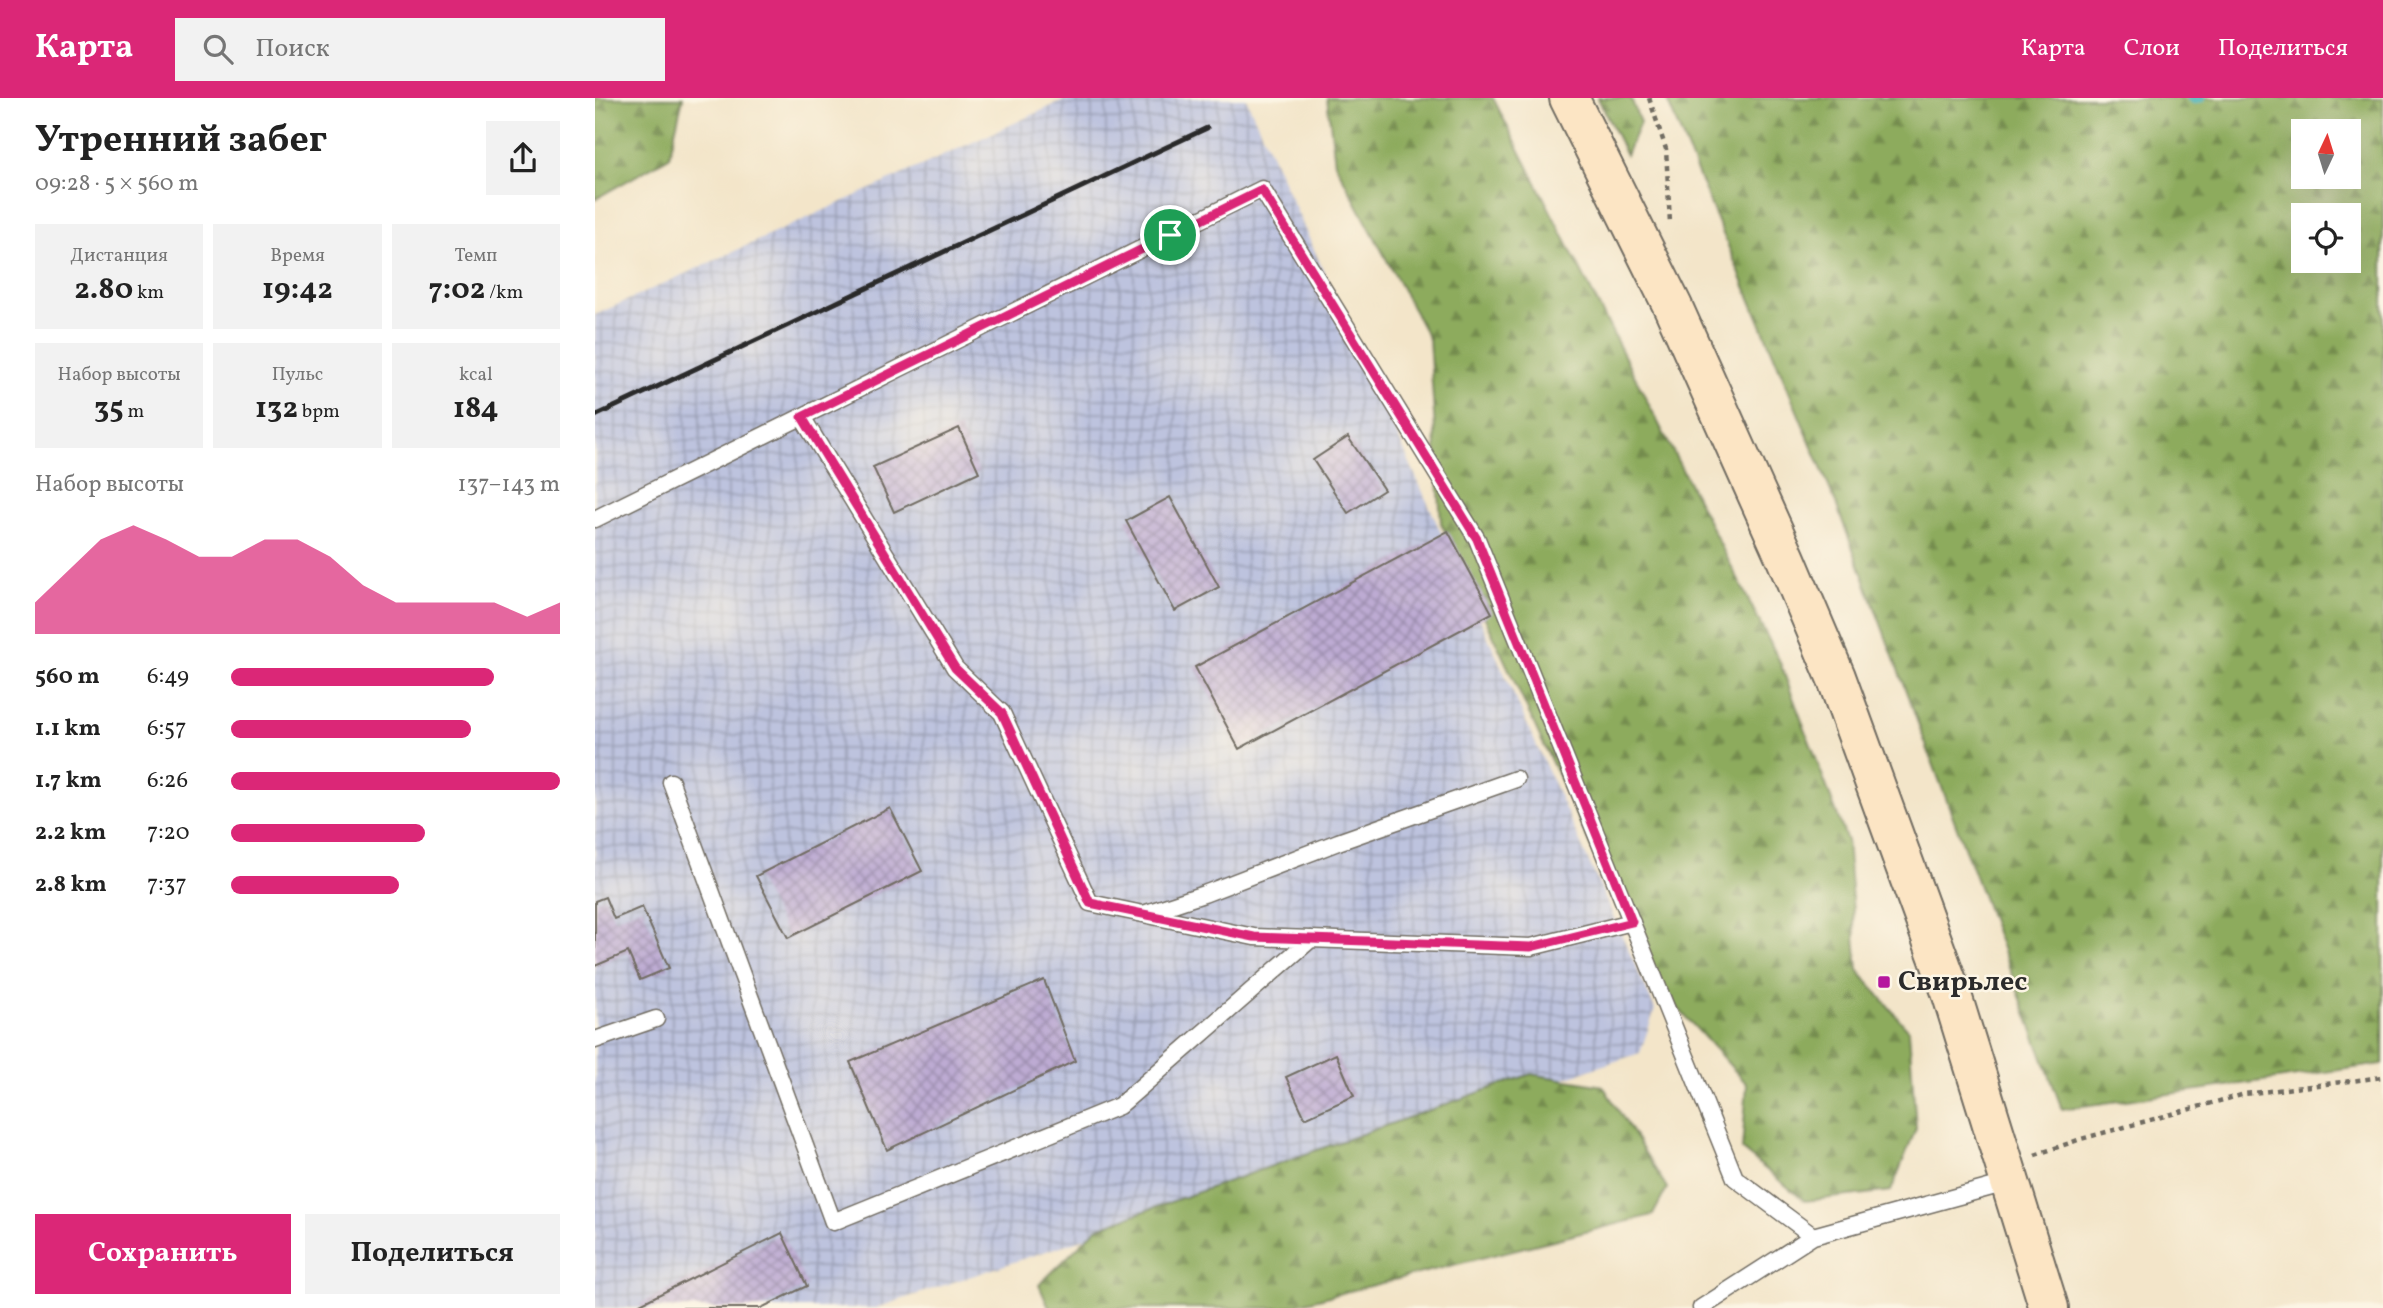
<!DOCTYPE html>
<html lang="ru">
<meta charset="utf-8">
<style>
:root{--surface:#fff;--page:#f2f2f2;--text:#222;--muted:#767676;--accent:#db2777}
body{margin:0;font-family:Vollkorn,serif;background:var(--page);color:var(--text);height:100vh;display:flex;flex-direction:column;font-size:26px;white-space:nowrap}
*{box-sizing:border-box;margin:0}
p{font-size:23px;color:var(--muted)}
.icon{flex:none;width:38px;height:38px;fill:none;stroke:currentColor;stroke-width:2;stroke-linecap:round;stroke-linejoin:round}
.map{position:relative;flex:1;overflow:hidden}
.sheet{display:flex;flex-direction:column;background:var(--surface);width:595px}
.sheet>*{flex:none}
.needle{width:46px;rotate:4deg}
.fabs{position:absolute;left:1696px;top:21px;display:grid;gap:14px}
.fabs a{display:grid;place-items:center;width:70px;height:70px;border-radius:0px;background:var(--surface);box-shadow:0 7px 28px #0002;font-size:35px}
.pin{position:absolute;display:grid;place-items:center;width:60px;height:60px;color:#fff;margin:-30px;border:4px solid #fff;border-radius:50%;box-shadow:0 2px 7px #0007}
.round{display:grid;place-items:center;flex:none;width:74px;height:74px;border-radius:0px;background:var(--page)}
.headline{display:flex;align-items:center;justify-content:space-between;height:119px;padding:0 35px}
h1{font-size:38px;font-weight:700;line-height:52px}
.metrics{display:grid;grid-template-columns:repeat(3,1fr);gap:10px;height:119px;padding:7px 35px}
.metrics div{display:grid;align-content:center;border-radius:0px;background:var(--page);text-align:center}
.metrics b{font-size:30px;font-weight:700}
.metrics small{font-size:19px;font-weight:400}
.metrics p{font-size:19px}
.chart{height:196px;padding:14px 35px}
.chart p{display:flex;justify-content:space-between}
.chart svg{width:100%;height:126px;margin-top:7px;fill:var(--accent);opacity:.7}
.primary-button{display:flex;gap:14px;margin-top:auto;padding:14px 35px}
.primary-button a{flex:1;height:80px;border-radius:0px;background:var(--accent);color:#fff;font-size:28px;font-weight:700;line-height:80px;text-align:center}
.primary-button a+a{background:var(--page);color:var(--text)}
ul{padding:0 35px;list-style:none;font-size:23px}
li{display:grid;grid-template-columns:112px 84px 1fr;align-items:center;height:52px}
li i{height:18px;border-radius:9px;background:var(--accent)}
header{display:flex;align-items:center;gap:42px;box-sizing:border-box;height:98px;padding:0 35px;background:var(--accent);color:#fff}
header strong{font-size:33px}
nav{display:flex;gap:38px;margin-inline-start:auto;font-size:24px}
.search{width:490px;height:63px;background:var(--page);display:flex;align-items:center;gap:18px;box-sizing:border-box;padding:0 24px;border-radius:0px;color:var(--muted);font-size:26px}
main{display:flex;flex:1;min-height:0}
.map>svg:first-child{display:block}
</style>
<header>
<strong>Карта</strong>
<div class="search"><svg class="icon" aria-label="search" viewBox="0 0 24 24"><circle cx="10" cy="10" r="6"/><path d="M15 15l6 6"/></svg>Поиск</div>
<nav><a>Карта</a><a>Слои</a><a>Поделиться</a></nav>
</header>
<main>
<section class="sheet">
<div class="headline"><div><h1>Утренний забег</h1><p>09:28 · 5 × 560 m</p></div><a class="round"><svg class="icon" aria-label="share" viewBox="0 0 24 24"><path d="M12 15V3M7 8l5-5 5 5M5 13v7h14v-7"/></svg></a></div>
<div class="metrics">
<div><p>Дистанция</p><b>2.80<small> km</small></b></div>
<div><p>Время</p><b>19:42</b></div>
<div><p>Темп</p><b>7:02<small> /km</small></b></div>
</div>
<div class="metrics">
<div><p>Набор высоты</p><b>35<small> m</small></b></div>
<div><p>Пульс</p><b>132<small> bpm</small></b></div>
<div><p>kcal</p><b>184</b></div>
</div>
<div class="chart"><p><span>Набор высоты</span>137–143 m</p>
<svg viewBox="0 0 160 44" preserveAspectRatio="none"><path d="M0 44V33L10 22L20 11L30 6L40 11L50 17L60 17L70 11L80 11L90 17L100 27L110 33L120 33L130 33L140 33L150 38L160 33V44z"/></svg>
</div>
<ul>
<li><b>560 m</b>6:49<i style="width:80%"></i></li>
<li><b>1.1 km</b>6:57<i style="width:73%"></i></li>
<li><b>1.7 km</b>6:26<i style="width:100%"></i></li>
<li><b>2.2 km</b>7:20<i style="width:59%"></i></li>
<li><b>2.8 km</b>7:37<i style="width:51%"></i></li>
</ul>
<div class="primary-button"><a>Сохранить</a><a>Поделиться</a></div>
</section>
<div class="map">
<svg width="1788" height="1210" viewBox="0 0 1788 1210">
<defs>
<pattern id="industrial-grid" width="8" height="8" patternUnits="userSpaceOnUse" patternTransform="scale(1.75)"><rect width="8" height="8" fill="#bdc3de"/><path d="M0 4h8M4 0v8" fill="none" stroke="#9a9fb4"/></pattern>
<pattern id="forest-firs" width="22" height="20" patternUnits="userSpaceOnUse" patternTransform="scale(1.75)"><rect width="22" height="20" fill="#8dab5d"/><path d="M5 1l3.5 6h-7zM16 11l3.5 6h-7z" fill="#738b4d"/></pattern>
<pattern id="building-cross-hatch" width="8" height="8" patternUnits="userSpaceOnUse" patternTransform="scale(1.75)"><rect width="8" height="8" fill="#bdabd3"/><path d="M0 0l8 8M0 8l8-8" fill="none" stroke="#9a8bab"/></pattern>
</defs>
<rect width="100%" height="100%" fill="#fcf5e5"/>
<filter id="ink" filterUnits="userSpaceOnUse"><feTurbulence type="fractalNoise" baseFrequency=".0143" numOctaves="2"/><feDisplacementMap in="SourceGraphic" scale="14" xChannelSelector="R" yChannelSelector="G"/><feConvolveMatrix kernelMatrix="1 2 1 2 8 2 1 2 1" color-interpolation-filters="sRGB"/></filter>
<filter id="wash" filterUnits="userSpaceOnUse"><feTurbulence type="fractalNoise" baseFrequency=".00686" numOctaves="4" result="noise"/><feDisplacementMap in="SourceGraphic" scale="28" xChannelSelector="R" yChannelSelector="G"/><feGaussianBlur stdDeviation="1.57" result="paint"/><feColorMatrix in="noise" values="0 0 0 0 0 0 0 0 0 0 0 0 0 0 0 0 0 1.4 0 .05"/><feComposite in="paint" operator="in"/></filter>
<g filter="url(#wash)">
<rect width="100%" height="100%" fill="#f3e5c9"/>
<path fill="url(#industrial-grid)" d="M474 0H651L1060 911 1045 955 281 1210H0V217Z"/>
<path fill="url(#forest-firs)" stroke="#5c6b44" stroke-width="2" fill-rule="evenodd" d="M0 0H88L74 59 0 101Z
M732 0H898L1184 562 1252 743 1263 872 1314 933 1321 1030 1296 1093 1210 1103 1147 1052 1152 986 1058 883 846 425 834 241 740 65Z
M1003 0H1036L1045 25 1031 57Z
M1071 0H1788V966L1467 1011 1240 403ZM1708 33H1754V79H1708ZM1708 117H1754V163H1708Z
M936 976 1008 988 1072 1090 1058 1117 687 1210H454L444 1187 502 1130Z"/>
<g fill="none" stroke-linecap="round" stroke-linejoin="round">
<path stroke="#3eafb5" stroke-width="9" d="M1596 0 1600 2 1606 0"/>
</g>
<g id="blocks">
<path fill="url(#building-cross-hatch)" d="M364 330 384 374 299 414 278 369Z
M753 339 789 392 753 415 718 362Z
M575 399 624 489 580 513 531 423Z
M853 433 897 515 644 651 600 569Z
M295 710 327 773 193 840 161 778Z
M10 799 19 821 47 809 74 870 45 882 33 854 0 868V803Z
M449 882 480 963 292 1052 255 964Z
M741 956 759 998 710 1020 691 979Z
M187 1135 212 1188 166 1210H47L45 1206Z"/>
</g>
</g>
<g filter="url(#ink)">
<use href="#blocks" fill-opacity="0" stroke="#716c62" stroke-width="2"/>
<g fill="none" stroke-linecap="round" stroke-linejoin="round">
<g stroke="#716c62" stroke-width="19">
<path id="lane" d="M207 319 360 570 407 615 495 805 659 839 936 849 1037 824
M0 421 667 91 882 441 1140 1080 1218 1138
M76 684 238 1124 524 1008 716 841
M548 816 609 796 743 744 921 681
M0 942 61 921
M1106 1210 1218 1138 1415 1084"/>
</g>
<g stroke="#716c62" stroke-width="42">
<path id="secondary" d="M974 0 1078 209 1191 461 1241 579 1356 894 1454 1210"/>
</g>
<path stroke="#716c62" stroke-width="4.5" stroke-dasharray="5 5" stroke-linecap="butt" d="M1054 0 1071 51 1075 125
M1440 1057 1486 1041 1650 996 1788 979"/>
<use href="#lane" stroke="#fff" stroke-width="16"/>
<use href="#secondary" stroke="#fce5c4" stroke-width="38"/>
<path stroke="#2b2b2b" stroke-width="5" d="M0 318 612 30"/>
</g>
</g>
<g fill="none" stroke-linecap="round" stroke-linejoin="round" filter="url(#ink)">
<g stroke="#fff" stroke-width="14">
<path id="route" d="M667 92 882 441 1037 824 936 849 659 839 495 805 407 615 360 570 207 319Z"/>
</g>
<use href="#route" stroke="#db2777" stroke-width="9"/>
</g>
<rect fill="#b5179e" stroke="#fcf5e5" stroke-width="2.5" x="1282" y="877" width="14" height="14" rx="3.5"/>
<g text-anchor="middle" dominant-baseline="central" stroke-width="5" stroke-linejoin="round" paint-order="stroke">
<g font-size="28" font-weight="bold" fill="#2b2b2b" stroke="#fcf5e5" text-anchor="start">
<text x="1303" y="884">Свирьлес</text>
</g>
</g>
</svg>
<div class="fabs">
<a><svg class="needle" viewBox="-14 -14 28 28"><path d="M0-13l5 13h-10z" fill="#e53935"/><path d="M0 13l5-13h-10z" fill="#767676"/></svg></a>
<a><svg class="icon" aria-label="locate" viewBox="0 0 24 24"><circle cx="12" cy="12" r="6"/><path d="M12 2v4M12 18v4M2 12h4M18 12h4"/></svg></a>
</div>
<div class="pin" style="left:575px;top:137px;background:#1e9e55"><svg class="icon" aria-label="arrive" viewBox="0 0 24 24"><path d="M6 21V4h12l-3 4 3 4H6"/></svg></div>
</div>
</main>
